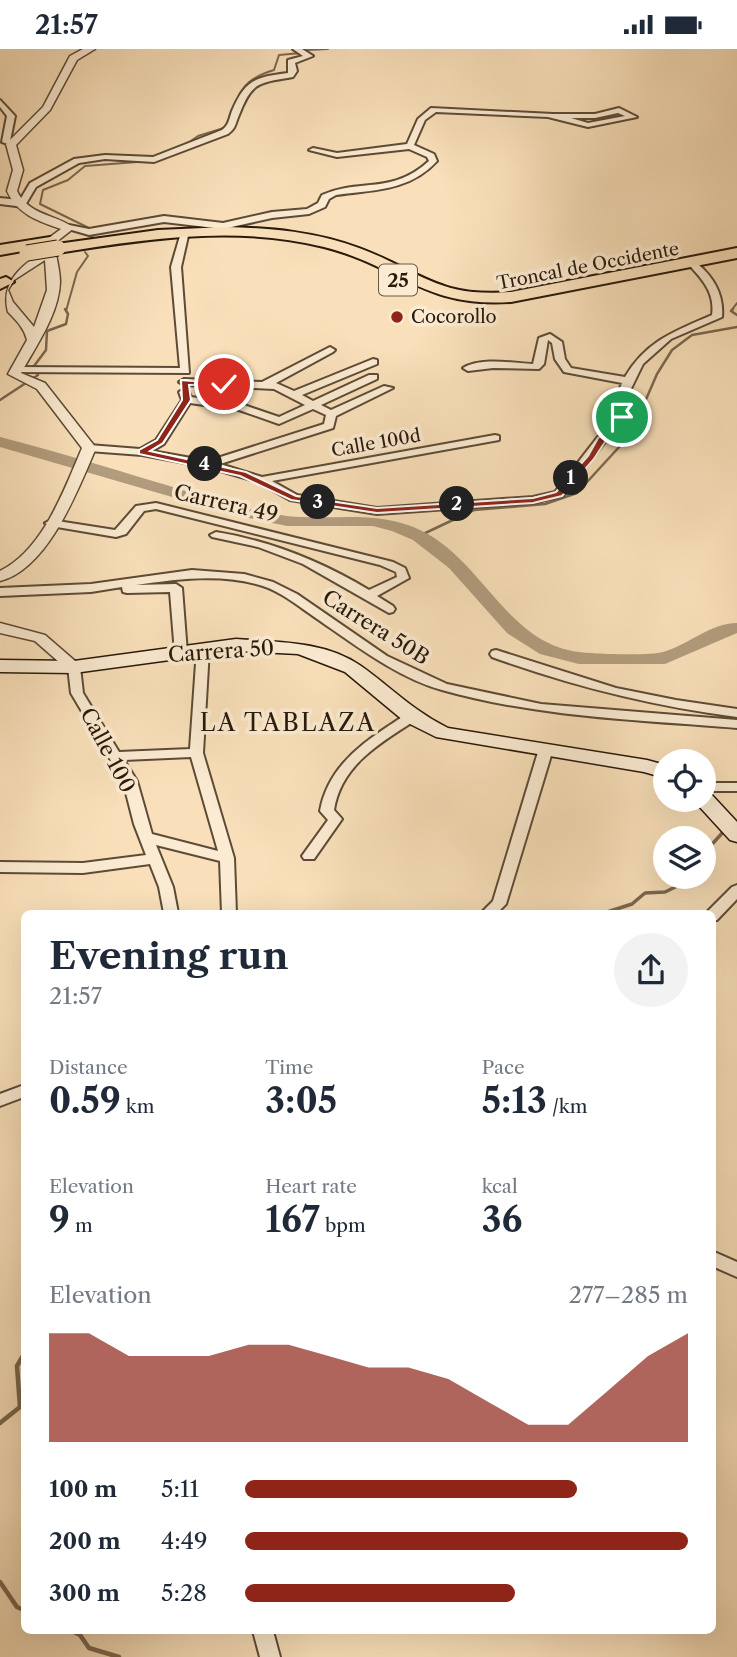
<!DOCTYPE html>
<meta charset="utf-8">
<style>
:root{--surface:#fff;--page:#f2f2f3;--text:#1f2937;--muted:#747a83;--accent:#8f2418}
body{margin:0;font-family:"Libre Caslon Text",serif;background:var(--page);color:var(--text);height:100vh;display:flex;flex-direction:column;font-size:26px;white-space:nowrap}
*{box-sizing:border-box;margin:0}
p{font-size:23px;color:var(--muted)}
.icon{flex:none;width:38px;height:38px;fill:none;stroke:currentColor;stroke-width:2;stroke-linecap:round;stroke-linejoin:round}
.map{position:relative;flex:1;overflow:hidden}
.drawer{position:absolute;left:21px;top:861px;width:695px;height:724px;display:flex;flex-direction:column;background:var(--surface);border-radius:10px;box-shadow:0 7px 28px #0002}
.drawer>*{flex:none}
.buttons{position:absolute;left:653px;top:700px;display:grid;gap:14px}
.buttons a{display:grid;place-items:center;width:63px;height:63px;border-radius:50%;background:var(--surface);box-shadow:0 7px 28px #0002;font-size:35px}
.pin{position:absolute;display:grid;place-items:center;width:60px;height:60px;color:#fff;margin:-30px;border:4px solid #fff;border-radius:50%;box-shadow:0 2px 7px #0007}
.km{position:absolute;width:35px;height:35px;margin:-18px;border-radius:50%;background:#222;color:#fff;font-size:19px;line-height:35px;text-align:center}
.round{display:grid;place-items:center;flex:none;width:74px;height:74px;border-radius:37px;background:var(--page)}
.summary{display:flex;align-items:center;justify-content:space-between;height:119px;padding:0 28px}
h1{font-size:38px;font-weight:800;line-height:52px}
.stats{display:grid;grid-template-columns:repeat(3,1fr);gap:10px;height:119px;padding:7px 28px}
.stats div{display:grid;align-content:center}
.stats b{font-size:35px;font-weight:800}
.stats small{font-size:19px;font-weight:400}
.stats p{font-size:19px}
.chart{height:196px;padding:14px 28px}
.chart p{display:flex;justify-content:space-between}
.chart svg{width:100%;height:126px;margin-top:7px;fill:var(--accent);opacity:.7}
ul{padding:0 28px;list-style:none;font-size:23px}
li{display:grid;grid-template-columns:112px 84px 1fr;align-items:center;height:52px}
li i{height:18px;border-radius:9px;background:var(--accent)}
.status{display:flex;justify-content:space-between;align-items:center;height:49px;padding:0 35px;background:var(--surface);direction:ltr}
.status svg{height:19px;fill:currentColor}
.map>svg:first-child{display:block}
</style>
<div class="status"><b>21:57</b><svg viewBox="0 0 49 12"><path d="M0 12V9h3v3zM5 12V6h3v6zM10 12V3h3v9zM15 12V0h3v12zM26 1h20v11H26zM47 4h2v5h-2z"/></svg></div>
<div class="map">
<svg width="737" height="1608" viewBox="0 0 737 1608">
<rect width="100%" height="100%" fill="#f9e0ba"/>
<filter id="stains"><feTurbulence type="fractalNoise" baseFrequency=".00286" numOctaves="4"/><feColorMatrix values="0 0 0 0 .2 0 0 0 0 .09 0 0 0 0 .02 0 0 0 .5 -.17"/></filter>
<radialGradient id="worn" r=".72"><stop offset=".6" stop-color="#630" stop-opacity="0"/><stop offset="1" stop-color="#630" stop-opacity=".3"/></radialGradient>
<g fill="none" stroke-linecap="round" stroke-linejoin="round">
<path stroke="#7b6850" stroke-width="2" d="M307 1 328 0
M235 57C240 36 254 27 274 21L279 6 301 4
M185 96 198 87 227 78 233 64
M93 181 40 155 43 141 68 131 85 117 150 112
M88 191 94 186
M66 262 77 223 88 207 85 203
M731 262 737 254"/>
<path stroke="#7b6850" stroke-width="2.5" d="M733 260 731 262 737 266
M0 351 38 326 34 317 46 301 47 282 66 275 68 265 65 260
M419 487 474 461 545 455 577 444 631 385 657 325 672 301 692 286 737 278"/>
<path stroke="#7b6850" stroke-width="3.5" d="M704 804 725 781
M604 864 632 855 645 844 665 843 696 828"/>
<path stroke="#7b6850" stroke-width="4.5" d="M0 1374 20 1358 17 1317 24 1305
M0 1533 17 1558 24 1561
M72 1582 80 1586 89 1599 119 1608"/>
<path fill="#b29c7e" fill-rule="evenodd" d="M0 388C63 404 126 424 189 443 221 452 254 463 287 467 334 472 378 460 422 482 483 512 507 594 579 603 594 605 650 607 663 603 688 596 711 574 737 574V584L665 615H579L540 605 507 584 449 519 413 491 392 482 373 477H287L234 466 0 398Z"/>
<g stroke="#5d4b36" stroke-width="4">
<path id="minor" d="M293 0H302L313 7 295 14 297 22 293 28C259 34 252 32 239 66 235 75 236 79 228 85L154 113 105 110 79 114 36 138 24 158 0 155V149L20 151 30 134 74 110 105 106 153 108 222 81C229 76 229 70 232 62 245 31 255 28 288 24V11L303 7Z
M0 51 15 67 10 92 14 93V97L2 93 7 67 0 58Z
M431 59 553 65H595L619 59 637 68 588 78 548 68 436 63 425 71 414 96 434 105 437 112C410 142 373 141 336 146L329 150 325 158 309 165 272 169 223 180 164 173 89 186 65 179 69 176 89 180 164 167 223 174 272 163 307 160 318 154 322 146C361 129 392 146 429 112L427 108 409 100 337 108 309 101 313 99 337 104 407 95 418 70ZM618 64 625 67 588 74 571 69H595Z
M184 184 188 187 181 218 189 324 12 323V319L16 318 180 319 171 218 180 187Z
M692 215H698C714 229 724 246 722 268L671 290 643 315 625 352 626 374 605 393 563 447 533 454 377 465 290 451 258 433 207 418 142 406 89 402 84 399 89 396 140 400 156 391 182 351 179 343 184 340 188 341 191 348 241 355 279 368 305 356 274 340 184 336 179 333 184 330 262 333 330 298 335 301 333 303 276 334 294 342 373 310 377 311V315L302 346 313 352 369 326H377V330L321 356 331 361 384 337 393 339 336 367 333 379 220 415 262 428 495 386 499 387V391L272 432 297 446 377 459 533 448 555 443 597 389 616 373 615 352 622 334 564 323 555 310 552 294 548 291 544 315 539 320 493 319 468 322 463 319C481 308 512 314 533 315L539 289 550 285 562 293 565 310 571 319 625 328C646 292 675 282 712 266 715 245 704 232 690 217ZM190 354 239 361 279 375 313 360 326 366 324 375 208 412 152 402 164 395Z
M156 454 393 513 405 519 409 529 377 547 393 557 395 560 393 563 389 564 303 515 258 498 212 488 210 486 216 483C271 492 321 512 369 541L397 528 396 523 380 516 156 460 144 462 126 485 116 488 51 477 45 474 51 471 115 481 136 457Z
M192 521 244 525 273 533 297 545 387 607 447 635 541 655 737 671V679C638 671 537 668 442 641 397 629 351 593 313 567 297 556 281 543 263 537 222 524 178 530 136 536L176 535 182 539 187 604 181 608 175 604 170 543 127 544 123 543 122 538 91 543 0 547V539L91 535Z
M203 596 209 600 203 704 234 809 236 864H222L220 812 156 796 173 838 178 864H164L159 838 150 815 83 824 0 823V813L83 814 146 806 134 775 123 732 71 644 68 618 74 614 80 618 83 644 119 703 190 700 197 600ZM191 708 218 802 152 785 137 732 124 711Z
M496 601 616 639 676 651 737 660V668C653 657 572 637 492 608L490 605 492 602Z
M411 664 417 668 416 671C380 694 341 716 334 761L342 770 314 810H304L302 807 328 771 320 762C327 723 355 699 387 678 395 673 402 667 411 664Z
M546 696 553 700 506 855 497 864H481L493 852 539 700Z
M704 734H737V742H704Z
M737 836V850L717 871 712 872V864L707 863 732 838Z
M24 1036V1048L0 1057V1045Z
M712 1202 737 1213V1228L712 1217Z
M253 1582H273L280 1608H260Z"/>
</g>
<g stroke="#5d4b36" stroke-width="3">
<path id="tertiary" d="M83 0H95L77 11 50 61 16 96 23 121 17 142C29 167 56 165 74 179L55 194C55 207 60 219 60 233 59 265 36 297 21 324L45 334 96 399C78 441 48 520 0 532V522C43 501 64 441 82 399L37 340 8 325 27 291C24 279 17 272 8 263 0 233 22 216 44 202L46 191 61 180C38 172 17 165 7 142L13 121 6 95 43 58 70 7ZM45 211 47 241 34 278 13 253 8 241 14 231Z
M0 574 45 586 82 618 80 621H68L35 592 0 584Z"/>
</g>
<g stroke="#29190a" stroke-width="3">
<path id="secondary" d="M236 590C277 593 326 592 361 617 392 639 412 661 448 679L647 711 665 716V729L644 723 436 688 404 672 345 623 298 605 236 602 74 624 0 623V611L74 612Z
M704 743 711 745 737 773V793L730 791 697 755 694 751H704Z"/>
</g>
<g stroke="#29190a" stroke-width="4">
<path id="trunk" d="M226 178C271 179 316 183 359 199 421 222 437 249 511 243L737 199V209L511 253C424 259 399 217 324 198 237 176 145 190 58 204L52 202 51 197 0 206V196L50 188 56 190 57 195 158 181Z
M6 228 14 233 0 240V230Z"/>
</g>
<use href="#minor" fill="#fbebd2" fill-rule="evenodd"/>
<use href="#tertiary" fill="#fbebd2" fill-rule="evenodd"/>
<use href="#secondary" fill="#fbebd2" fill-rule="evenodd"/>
<use href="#trunk" fill="#f9e0ba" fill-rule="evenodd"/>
<g stroke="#29190a" stroke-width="17" stroke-linecap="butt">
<path id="trunk-bridge" d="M27 204 58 199"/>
</g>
<use href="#trunk-bridge" stroke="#f9e0ba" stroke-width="15"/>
</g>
<path fill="#8f2418" stroke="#fff" stroke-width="2" d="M181 331 228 335 189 336 191 351 163 394 150 402 246 423 296 447 377 459 533 449 556 443 588 407 598 389 612 380 619 366 626 368 618 383 605 393 594 410 562 447 533 454 377 464 291 451 240 427 139 405V401L157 391 182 351Z"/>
<circle fill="#8f2418" stroke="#fbebd2" stroke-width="2.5" cx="397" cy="268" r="7"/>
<g text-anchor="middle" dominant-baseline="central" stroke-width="7" stroke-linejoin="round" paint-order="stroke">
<g font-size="18" fill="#29190a" stroke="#fbebd2">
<text transform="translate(588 217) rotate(-11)">Troncal de Occidente</text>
<text transform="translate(376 394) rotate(-10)">Calle 100d</text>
</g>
<g font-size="18" fill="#29190a" stroke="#fbebd2" text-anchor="start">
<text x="411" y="268">Cocorollo</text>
</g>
<rect fill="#fbebd2" stroke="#685846" stroke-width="2" x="379" y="215.5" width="38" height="31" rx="5"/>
<g font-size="19" font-weight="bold" fill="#29190a">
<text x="398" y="231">25</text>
</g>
<g font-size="21" fill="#29190a" stroke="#fbebd2">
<text transform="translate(226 454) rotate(13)">Carrera 49</text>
<text transform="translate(376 578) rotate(32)">Carrera 50B</text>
<text transform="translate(221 602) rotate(-4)">Carrera 50</text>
<text transform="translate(108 701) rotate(62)">Calle 100</text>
</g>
<g font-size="24" letter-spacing="2" fill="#29190a" stroke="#fbebd2">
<text x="288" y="673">LA TABLAZA</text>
</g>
</g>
<rect width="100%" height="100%" filter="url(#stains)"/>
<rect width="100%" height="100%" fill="url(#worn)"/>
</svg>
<div class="buttons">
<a><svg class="icon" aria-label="locate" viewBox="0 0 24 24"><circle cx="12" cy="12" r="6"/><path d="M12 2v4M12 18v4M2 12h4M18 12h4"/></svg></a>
<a><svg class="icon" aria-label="layers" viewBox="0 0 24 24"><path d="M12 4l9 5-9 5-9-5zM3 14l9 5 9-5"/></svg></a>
</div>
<div class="pin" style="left:622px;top:368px;background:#1e9e55"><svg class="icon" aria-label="arrive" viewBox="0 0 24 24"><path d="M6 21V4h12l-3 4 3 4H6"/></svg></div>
<div class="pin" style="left:224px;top:335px;background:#d93025"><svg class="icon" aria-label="check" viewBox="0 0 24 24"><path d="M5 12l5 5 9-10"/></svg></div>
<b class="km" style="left:571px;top:429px">1</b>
<b class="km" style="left:457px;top:455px">2</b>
<b class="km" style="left:318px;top:453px">3</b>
<b class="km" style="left:205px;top:415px">4</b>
<section class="drawer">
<div class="summary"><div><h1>Evening run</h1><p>21:57</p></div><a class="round"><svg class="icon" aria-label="share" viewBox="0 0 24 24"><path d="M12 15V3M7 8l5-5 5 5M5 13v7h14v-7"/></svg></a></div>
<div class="stats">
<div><p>Distance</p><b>0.59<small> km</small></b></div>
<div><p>Time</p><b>3:05</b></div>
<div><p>Pace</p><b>5:13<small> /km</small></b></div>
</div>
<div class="stats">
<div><p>Elevation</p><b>9<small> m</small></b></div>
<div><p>Heart rate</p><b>167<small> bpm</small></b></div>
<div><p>kcal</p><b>36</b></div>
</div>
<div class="chart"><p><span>Elevation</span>277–285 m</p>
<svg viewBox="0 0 160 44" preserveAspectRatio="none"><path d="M0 44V6L10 6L20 14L30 14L40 14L50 10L60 10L70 14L80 18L90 18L100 22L110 30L120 38L130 38L140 26L150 14L160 6V44z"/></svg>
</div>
<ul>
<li><b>100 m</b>5:11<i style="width:75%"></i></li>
<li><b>200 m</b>4:49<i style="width:100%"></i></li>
<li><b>300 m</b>5:28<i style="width:61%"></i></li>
</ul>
</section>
</div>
